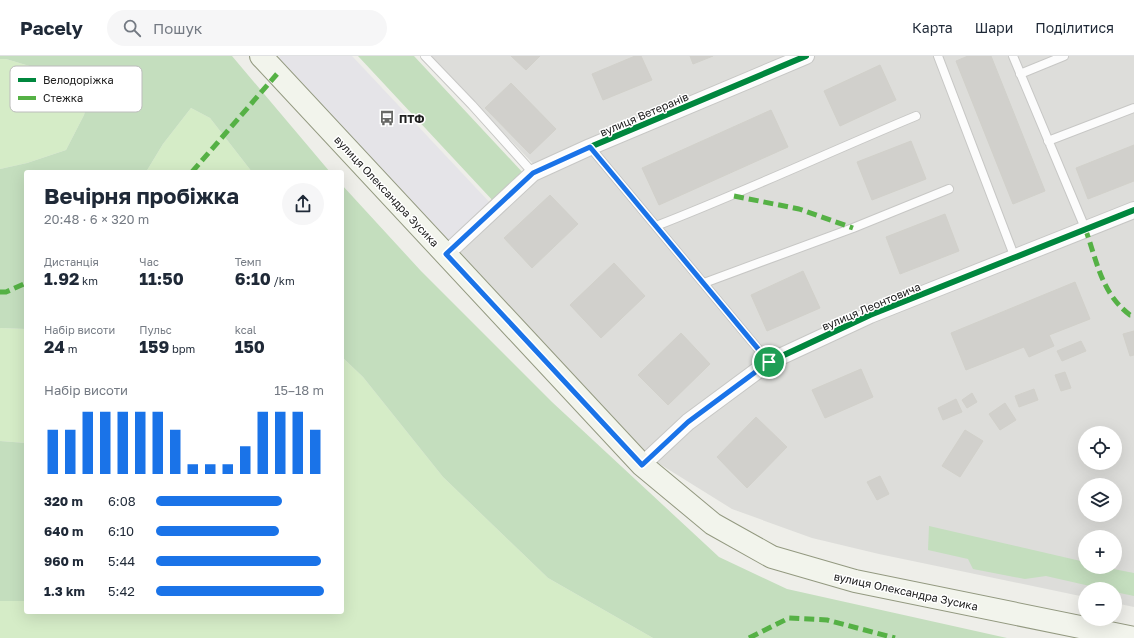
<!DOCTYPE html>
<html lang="uk">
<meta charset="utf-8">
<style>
:root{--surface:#fff;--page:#f6f6f7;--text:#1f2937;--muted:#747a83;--line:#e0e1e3;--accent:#1a73e8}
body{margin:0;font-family:"Golos Text",sans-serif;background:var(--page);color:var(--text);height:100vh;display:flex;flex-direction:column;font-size:15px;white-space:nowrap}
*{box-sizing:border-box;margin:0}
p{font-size:13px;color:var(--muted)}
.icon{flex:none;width:22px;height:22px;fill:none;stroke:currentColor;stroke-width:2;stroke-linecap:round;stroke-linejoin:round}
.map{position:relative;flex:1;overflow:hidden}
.details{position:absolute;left:24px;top:114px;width:320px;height:444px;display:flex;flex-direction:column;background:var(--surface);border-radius:4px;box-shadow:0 4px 16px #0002}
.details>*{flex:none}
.tools{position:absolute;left:1078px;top:370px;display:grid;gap:8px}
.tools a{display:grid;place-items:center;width:44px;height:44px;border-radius:50%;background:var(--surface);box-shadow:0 4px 16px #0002;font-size:20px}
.pin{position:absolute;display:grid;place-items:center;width:34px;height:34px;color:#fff;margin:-17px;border:2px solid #fff;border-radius:50%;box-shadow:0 1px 4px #0007}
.round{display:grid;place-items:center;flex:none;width:42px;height:42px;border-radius:21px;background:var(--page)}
.head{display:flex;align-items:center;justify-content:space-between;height:68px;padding:0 20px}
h1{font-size:22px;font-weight:700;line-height:30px}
.stats{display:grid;grid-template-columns:repeat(3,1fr);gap:6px;height:68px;padding:4px 20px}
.stats div{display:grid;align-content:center}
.stats b{font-size:17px;font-weight:700}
.stats small{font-size:11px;font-weight:400}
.stats p{font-size:11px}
.chart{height:112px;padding:8px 20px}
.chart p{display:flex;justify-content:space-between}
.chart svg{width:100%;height:72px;margin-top:4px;stroke:var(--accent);stroke-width:6}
ul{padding:0 20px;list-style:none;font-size:13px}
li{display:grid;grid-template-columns:64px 48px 1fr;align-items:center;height:30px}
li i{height:10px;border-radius:5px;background:var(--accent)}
header{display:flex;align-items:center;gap:24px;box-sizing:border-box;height:56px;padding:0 20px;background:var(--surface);border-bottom:1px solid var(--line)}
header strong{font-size:19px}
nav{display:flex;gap:22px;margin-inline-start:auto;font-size:14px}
.search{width:280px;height:36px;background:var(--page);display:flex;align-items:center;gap:10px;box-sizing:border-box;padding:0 14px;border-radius:22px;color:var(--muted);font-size:15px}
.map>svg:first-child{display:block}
</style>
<header>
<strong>Pacely</strong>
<div class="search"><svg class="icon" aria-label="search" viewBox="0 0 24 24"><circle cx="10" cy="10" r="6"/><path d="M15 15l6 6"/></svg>Пошук</div>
<nav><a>Карта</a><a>Шари</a><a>Поділитися</a></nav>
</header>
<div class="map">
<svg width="1134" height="582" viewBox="0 0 1134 582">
<rect width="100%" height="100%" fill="#eeeee9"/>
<path fill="#ddddda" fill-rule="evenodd" d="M430 0H1134V551L1115 547V533H1085V541L879 498 812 482 732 453 642 397 453 196 542 117ZM1085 377H1115V407H1085ZM1085 429H1115V459H1085ZM1085 481H1115V511H1085Z"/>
<path fill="#d5ecc7" d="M0 3H6L36 12 75 15 91 32 84 59 66 94 27 107 0 113Z
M191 52 210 62 252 116H146L163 88Z
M0 272 26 273V387L0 385Z
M342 301 363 321 443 421 548 522 653 582H0V545H26V556H342Z"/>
<path fill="#c4debe" d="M0 0H232L330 116H252L210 62 191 52 163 88 146 116H26V273L0 272V113L27 107 66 94 84 59 91 32 75 15 36 12 6 3H0Z
M358 0H414L525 119 495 147Z
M342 129 421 215 552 346 719 501 787 533 1007 582H653L548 522 443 421 363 321 342 301Z
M0 385 26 387V545H0Z
M929 470 1085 506V511H1103L1134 517V540L1115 536V533H1103L1046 520 1025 523 973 513 968 503 928 494Z"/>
<path fill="#e5e4e8" d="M280 0H352L492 149 447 190 277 3Z"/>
<path fill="#d1d0cc" stroke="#d1d0ca" d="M511 0H540L526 14Z
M635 0H641L652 24 603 44 592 18Z
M690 0H713L693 8Z
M968 0H991L1045 135 1013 148 956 5Z
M880 9 896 44 840 70 824 35Z
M511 27 556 73 530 98 485 52Z
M771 54 788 91 659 149 642 112Z
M911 85 926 123 872 144 857 106Z
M1134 89V125L1088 143 1076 112Z
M550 139 578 168 532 212 504 182Z
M945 158 959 195 900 218 886 181Z
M614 207 645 240 601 282 570 249Z
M803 215 820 252 767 275 751 239Z
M1075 226 1090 263 1049 279 1054 290 1029 301 1024 291 966 314 951 277Z
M1134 275V299L1130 300 1123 278Z
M681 277 710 308 668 349 638 319Z
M1081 285 1086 295 1062 305 1057 295Z
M861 313 873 341 825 362 812 334Z
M1065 316 1071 332 1061 335 1055 319Z
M1034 333 1038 344 1019 351 1015 340Z
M972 337 977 346 967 352 962 344Z
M956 343 962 356 943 364 938 352Z
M1005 347 1016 364 1000 374 989 358Z
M756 361 787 391 747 432 717 401Z
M965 374 983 385 960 421 942 410Z
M880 420 889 438 877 444 867 426Z"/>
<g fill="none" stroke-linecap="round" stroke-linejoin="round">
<g stroke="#c7c7c5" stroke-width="10">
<path id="service" d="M425 0 472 49 533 117
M938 0 1015 202
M1013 0 1085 172
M1020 18 1064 0
M1048 85 1134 52
M590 91 769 306
M656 170C744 136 829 96 916 60
M704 227 853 172 949 133"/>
</g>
<g stroke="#c7c7c5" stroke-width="18">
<path id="minor" d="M446 198 533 117 590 91 806 0
M642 409 688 366 769 306 870 259 1134 154"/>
</g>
<g stroke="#939980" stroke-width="24">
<path id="secondary" d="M261 0 642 409 713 468 772 501 855 525 1134 582"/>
</g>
<use href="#service" stroke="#fcfcfc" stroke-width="8"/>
<use href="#minor" stroke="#fcfcfc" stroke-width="16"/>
<use href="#secondary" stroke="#f2f4ec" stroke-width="22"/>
<path stroke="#55b145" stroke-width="5" stroke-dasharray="10 5" stroke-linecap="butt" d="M192 116 277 18
M734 140 799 153 853 172
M1085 172C1097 205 1101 237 1130 259H1134
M0 236H6L26 227
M749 582 789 562 827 564 895 582"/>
<g stroke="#fff" stroke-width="8">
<path id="cycleway" d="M446 198 533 117 590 91 806 0
M642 409 688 366 769 306 870 259 1134 154"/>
</g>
<use href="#cycleway" stroke="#00873e" stroke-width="6"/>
</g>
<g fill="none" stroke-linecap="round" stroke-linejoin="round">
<g stroke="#fff" stroke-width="8">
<path id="route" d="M590 91 769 306 688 366 642 409 446 198 533 117Z"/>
</g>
<use href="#route" stroke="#1a73e8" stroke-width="5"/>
</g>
<defs>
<g id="bus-bare" transform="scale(1.2)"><path d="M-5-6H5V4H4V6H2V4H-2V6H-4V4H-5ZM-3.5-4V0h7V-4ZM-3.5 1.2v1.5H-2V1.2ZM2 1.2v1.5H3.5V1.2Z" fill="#686866" stroke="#fff" stroke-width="2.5" paint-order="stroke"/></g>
</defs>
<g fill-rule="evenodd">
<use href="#bus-bare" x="387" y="62"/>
</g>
<g text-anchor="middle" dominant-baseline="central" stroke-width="3" stroke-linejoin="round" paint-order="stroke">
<g font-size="11" fill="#202020" stroke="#fff">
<text transform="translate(644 58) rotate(-23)">вулиця Ветеранів</text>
<text transform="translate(387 135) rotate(47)">вулиця Олександра Зусика</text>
<text transform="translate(871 250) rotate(-23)">вулиця Леонтовича</text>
<text transform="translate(906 535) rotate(12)">вулиця Олександра Зусика</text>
</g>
<g font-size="11" font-weight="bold" fill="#202020" stroke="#fff" text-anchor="start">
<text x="399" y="62">ПТФ</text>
</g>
</g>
<rect x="10" y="10" width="132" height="46" rx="6" fill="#fff" stroke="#bcbcbc" stroke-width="1"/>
<rect x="18" y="22" width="18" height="4" fill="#00873e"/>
<rect x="18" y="40" width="18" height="4" fill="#55b145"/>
<g font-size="11" fill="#202020">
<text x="43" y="28">Велодоріжка</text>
<text x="43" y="46">Стежка</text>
</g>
</svg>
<div class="tools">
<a><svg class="icon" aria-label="locate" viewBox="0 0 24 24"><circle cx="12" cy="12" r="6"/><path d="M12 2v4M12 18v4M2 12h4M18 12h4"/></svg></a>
<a><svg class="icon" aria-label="layers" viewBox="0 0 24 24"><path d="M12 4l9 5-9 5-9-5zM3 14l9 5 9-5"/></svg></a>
<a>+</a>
<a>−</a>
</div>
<div class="pin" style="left:769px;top:306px;background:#1e9e55"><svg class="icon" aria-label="arrive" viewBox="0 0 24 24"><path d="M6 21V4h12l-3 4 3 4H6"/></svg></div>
<section class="details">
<div class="head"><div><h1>Вечірня пробіжка</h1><p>20:48 · 6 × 320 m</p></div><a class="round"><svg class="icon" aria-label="share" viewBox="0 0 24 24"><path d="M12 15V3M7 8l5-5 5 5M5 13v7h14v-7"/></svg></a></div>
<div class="stats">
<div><p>Дистанція</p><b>1.92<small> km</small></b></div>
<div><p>Час</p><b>11:50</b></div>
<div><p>Темп</p><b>6:10<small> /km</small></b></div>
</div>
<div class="stats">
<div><p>Набір висоти</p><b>24<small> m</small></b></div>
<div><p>Пульс</p><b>159<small> bpm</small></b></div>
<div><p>kcal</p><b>150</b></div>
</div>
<div class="chart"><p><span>Набір висоти</span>15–18 m</p>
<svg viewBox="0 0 160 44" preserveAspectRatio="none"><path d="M5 44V17M15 44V17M25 44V6M35 44V6M45 44V6M55 44V6M65 44V6M75 44V17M85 44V38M95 44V38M105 44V38M115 44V27M125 44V6M135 44V6M145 44V6M155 44V17"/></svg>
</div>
<ul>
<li><b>320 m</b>6:08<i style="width:75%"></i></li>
<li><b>640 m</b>6:10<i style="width:73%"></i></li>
<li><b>960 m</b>5:44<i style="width:98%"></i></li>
<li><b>1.3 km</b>5:42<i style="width:100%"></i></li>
</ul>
</section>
</div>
